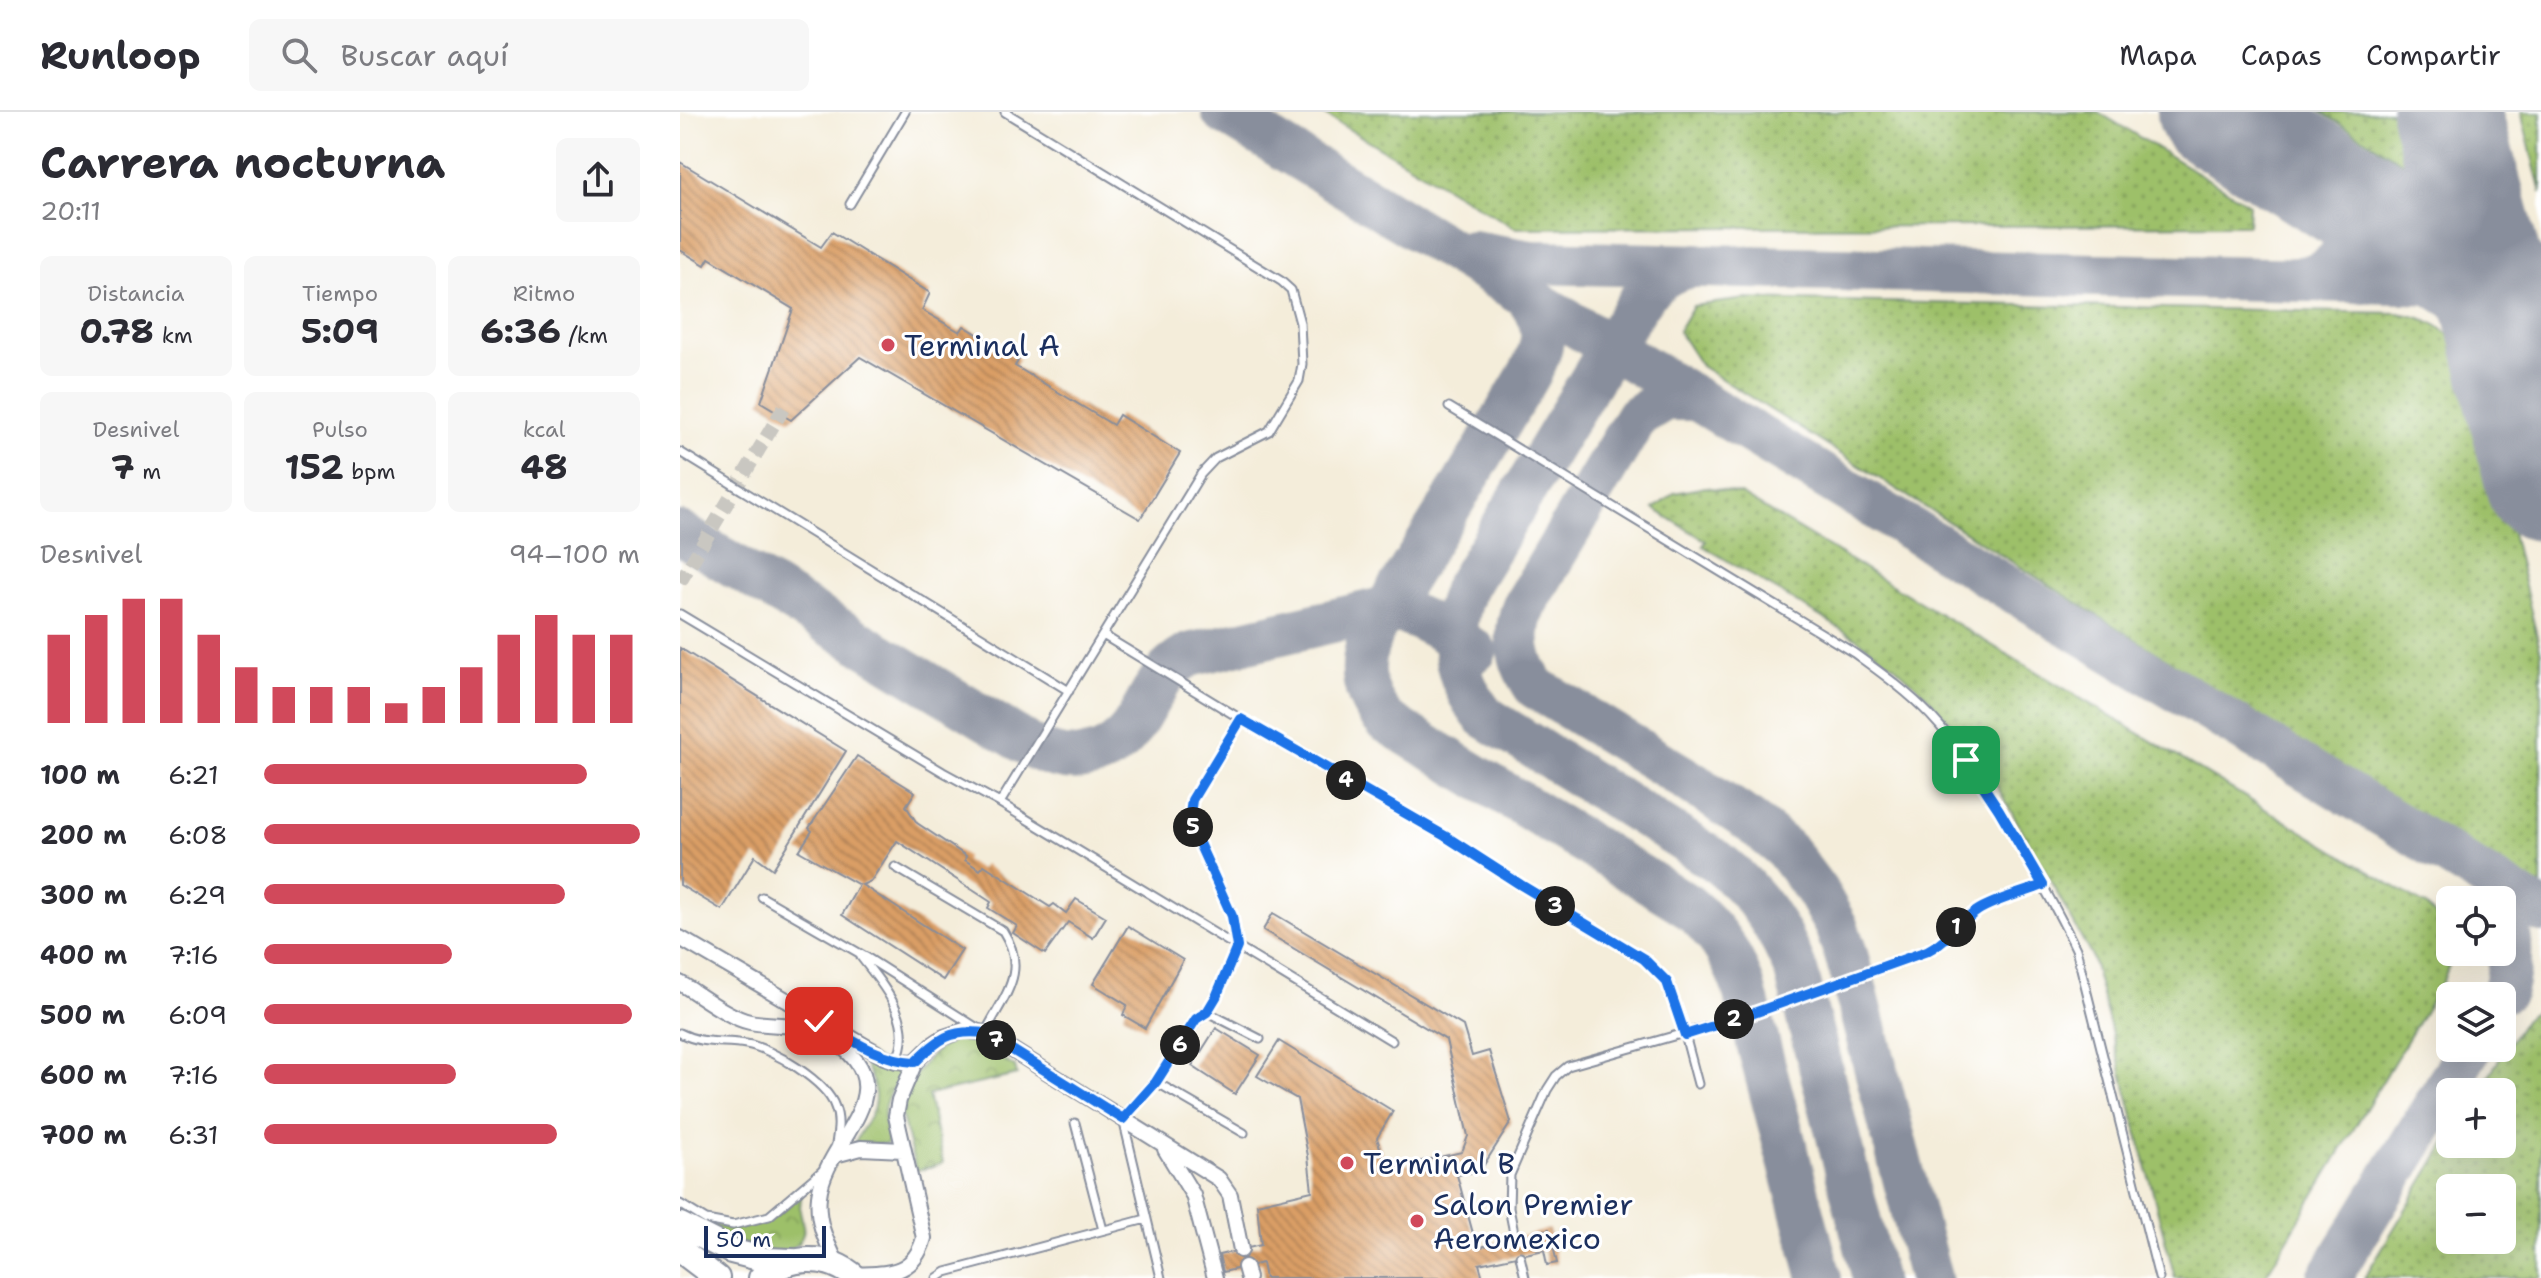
<!DOCTYPE html>
<html lang="es">
<meta charset="utf-8">
<style>
:root{--surface:#fff;--page:#f7f7f7;--text:#2b2b33;--muted:#7c7c81;--line:#e1e1e2;--accent:#d1495b}
body{margin:0;font-family:"Shantell Sans",sans-serif;background:var(--page);color:var(--text);height:100vh;display:flex;flex-direction:column;font-size:30px;white-space:nowrap}
*{box-sizing:border-box;margin:0}
p{font-size:26px;color:var(--muted)}
.icon{flex:none;width:44px;height:44px;fill:none;stroke:currentColor;stroke-width:2;stroke-linecap:round;stroke-linejoin:round}
.map{position:relative;flex:1;overflow:hidden}
.panel{display:flex;flex-direction:column;background:var(--surface);width:680px}
.panel>*{flex:none}
.controls{position:absolute;left:1756px;top:774px;display:grid;gap:16px}
.controls a{display:grid;place-items:center;width:80px;height:80px;border-radius:12px;background:var(--surface);box-shadow:0 8px 32px #0002;font-size:40px}
.scale{position:absolute;left:24px;bottom:20px;width:122px;box-sizing:border-box;padding-left:8px;border:4px solid #1b2f5e;border-top:0;font-size:22px;line-height:28px;white-space:nowrap;color:#1b2f5e;-webkit-text-stroke:6px #fff;paint-order:stroke}
.pin{position:absolute;display:grid;place-items:center;width:68px;height:68px;color:#fff;margin:-34px;border-radius:16px;box-shadow:0 4px 12px #0006}
.km{position:absolute;width:40px;height:40px;margin:-20px;border-radius:50%;background:#222;color:#fff;font-size:22px;line-height:40px;text-align:center}
.round{display:grid;place-items:center;flex:none;width:84px;height:84px;border-radius:12px;background:var(--page)}
.head{display:flex;align-items:center;justify-content:space-between;height:136px;padding:0 40px}
h1{font-size:44px;font-weight:700;line-height:60px}
.stats{display:grid;grid-template-columns:repeat(3,1fr);gap:12px;height:136px;padding:8px 40px}
.stats div{display:grid;align-content:center;border-radius:12px;background:var(--page);text-align:center}
.stats b{font-size:34px;font-weight:700}
.stats small{font-size:22px;font-weight:400}
.stats p{font-size:22px}
.chart{height:224px;padding:16px 40px}
.chart p{display:flex;justify-content:space-between}
.chart svg{width:100%;height:144px;margin-top:8px;stroke:var(--accent);stroke-width:6}
ul{padding:0 40px;list-style:none;font-size:26px}
li{display:grid;grid-template-columns:128px 96px 1fr;align-items:center;height:60px}
li i{height:20px;border-radius:10px;background:var(--accent)}
header{display:flex;align-items:center;gap:48px;box-sizing:border-box;height:112px;padding:0 40px;background:var(--surface);border-bottom:2px solid var(--line)}
header strong{font-size:38px}
nav{display:flex;gap:44px;margin-inline-start:auto;font-size:28px}
.search{width:560px;height:72px;background:var(--page);display:flex;align-items:center;gap:20px;box-sizing:border-box;padding:0 28px;border-radius:12px;color:var(--muted);font-size:30px}
main{display:flex;flex:1;min-height:0}
.map>svg:first-child{display:block}
</style>
<header>
<strong>Runloop</strong>
<div class="search"><svg class="icon" aria-label="search" viewBox="0 0 24 24"><circle cx="10" cy="10" r="6"/><path d="M15 15l6 6"/></svg>Buscar aquí</div>
<nav><a>Mapa</a><a>Capas</a><a>Compartir</a></nav>
</header>
<main>
<section class="panel">
<div class="head"><div><h1>Carrera nocturna</h1><p>20:11</p></div><a class="round"><svg class="icon" aria-label="share" viewBox="0 0 24 24"><path d="M12 15V3M7 8l5-5 5 5M5 13v7h14v-7"/></svg></a></div>
<div class="stats">
<div><p>Distancia</p><b>0.78<small> km</small></b></div>
<div><p>Tiempo</p><b>5:09</b></div>
<div><p>Ritmo</p><b>6:36<small> /km</small></b></div>
</div>
<div class="stats">
<div><p>Desnivel</p><b>7<small> m</small></b></div>
<div><p>Pulso</p><b>152<small> bpm</small></b></div>
<div><p>kcal</p><b>48</b></div>
</div>
<div class="chart"><p><span>Desnivel</span>94–100 m</p>
<svg viewBox="0 0 160 44" preserveAspectRatio="none"><path d="M5 44V17M15 44V11M25 44V6M35 44V6M45 44V17M55 44V27M65 44V33M75 44V33M85 44V33M95 44V38M105 44V33M115 44V27M125 44V17M135 44V11M145 44V17M155 44V17"/></svg>
</div>
<ul>
<li><b>100 m</b>6:21<i style="width:86%"></i></li>
<li><b>200 m</b>6:08<i style="width:100%"></i></li>
<li><b>300 m</b>6:29<i style="width:80%"></i></li>
<li><b>400 m</b>7:16<i style="width:50%"></i></li>
<li><b>500 m</b>6:09<i style="width:98%"></i></li>
<li><b>600 m</b>7:16<i style="width:51%"></i></li>
<li><b>700 m</b>6:31<i style="width:78%"></i></li>
</ul>
</section>
<div class="map">
<svg width="1861" height="1166" viewBox="0 0 1861 1166">
<defs>
<pattern id="grass-dots" width="8" height="8" patternUnits="userSpaceOnUse" patternTransform="scale(2)"><rect width="8" height="8" fill="#9dc069"/><path d="M2 2h.1M6 6h.1" fill="none" stroke="#7f9c5a" stroke-width="1.8" stroke-linecap="round"/></pattern>
<pattern id="park-crowns" width="20" height="18" patternUnits="userSpaceOnUse" patternTransform="scale(2)"><rect width="20" height="18" fill="#9dc069"/><path d="M2 6a3 3 0 1 1 6 0M12 15a3 3 0 1 1 6 0" fill="none" stroke="#7f9c5a"/></pattern>
<pattern id="building-back-hatch" width="6" height="6" patternUnits="userSpaceOnUse" patternTransform="scale(2)"><rect width="6" height="6" fill="#da9e65"/><path d="M-1 5l2 2M0 0l6 6M5-1l2 2" fill="none" stroke="#b08156"/></pattern>
</defs>
<rect width="100%" height="100%" fill="#fff"/>
<filter id="ink" filterUnits="userSpaceOnUse"><feTurbulence type="fractalNoise" baseFrequency=".0125" numOctaves="2"/><feDisplacementMap in="SourceGraphic" scale="16" xChannelSelector="R" yChannelSelector="G"/><feConvolveMatrix kernelMatrix="1 2 1 2 8 2 1 2 1" color-interpolation-filters="sRGB"/></filter>
<filter id="wash" filterUnits="userSpaceOnUse"><feTurbulence type="fractalNoise" baseFrequency=".006" numOctaves="4" result="noise"/><feDisplacementMap in="SourceGraphic" scale="32" xChannelSelector="R" yChannelSelector="G"/><feGaussianBlur stdDeviation="1.8" result="paint"/><feColorMatrix in="noise" values="0 0 0 0 0 0 0 0 0 0 0 0 0 0 0 0 0 1.4 0 .05"/><feComposite in="paint" operator="in"/></filter>
<g filter="url(#wash)">
<rect width="100%" height="100%" fill="#f4edda"/>
<path fill="url(#grass-dots)" stroke="#5c7864" stroke-width="2" fill-rule="evenodd" d="M640 0H1418L1569 92 1568 113 835 116Z
M1641 0H1715L1730 55Z
M1841 0H1861V81Z
M1065 187 1718 201C1767 208 1777 228 1796 271L1861 541V776L1823 759 1021 254 998 219 1013 194Z
M1026 375 1060 382 1745 793C1762 810 1770 815 1770 840H1774L1763 869 1584 1166H1495L1412 845 1358 746 1308 659 1283 625 1248 585 1216 555 1174 525 1023 434 1026 429 974 397 994 381Z
M1861 894V1166H1684L1770 1024V1032H1822V980H1798L1845 908ZM1822 1076V1128H1770V1076Z"/>
<path fill="url(#park-crowns)" stroke="#5c7864" stroke-width="2" d="M275 927 293 931 335 955 337 963 248 983 263 1051 236 1059 220 997C231 965 245 942 275 927Z
M175 934 214 957 224 960C204 986 200 996 208 1028L207 1032 175 1031C179 1020 187 1012 191 1002 203 977 185 955 175 934Z
M122 1079C121 1085 120 1092 120 1098 121 1106 125 1114 123 1122 110 1161 45 1124 22 1115L23 1111C54 1119 85 1117 109 1093 113 1089 117 1083 122 1079Z"/>
<g fill="none" stroke-linecap="round" stroke-linejoin="round">
<path stroke="#888e9c" stroke-width="44" d="M543 0 1861 799
M792 140 851 150 1763 171 1798 175 1851 194
M1017 153C990 157 973 169 957 192L784 478C767 522 774 567 804 604L1038 750C1078 783 1097 812 1116 859L1194 1166
M1616 167C1663 161 1682 126 1653 87 1644 73 1630 63 1617 52
M845 183C856 198 866 213 861 233 856 257 837 281 825 303 783 375 738 446 694 516 678 550 680 580 706 609L1007 793C1034 816 1051 840 1063 874L1140 1166
M1015 287H985L957 304 844 494C832 524 837 549 855 575L1003 665 1070 709 1105 737 1137 780 1156 814 1166 842 1250 1166
M0 421 354 636C387 653 425 651 449 620 463 602 471 580 485 562 491 554 501 548 509 543L707 496C739 503 767 521 795 539
M1822 797C1833 826 1832 848 1825 878
M1649 1166 1790 936"/>
<path stroke="#888e9c" stroke-width="110" d="M1532 0 1845 190
M1766 0 1812 170 1861 374"/>
</g>
<g id="blocks">
<path fill="url(#building-back-hatch)" d="M0 50 141 135 152 120 250 181 242 198 280 220 284 214 339 247 335 254 433 313 439 303 500 341 460 407 180 245 111 308 81 290 113 197 29 146 25 153 0 138Z
M0 536 166 639 93 757 75 744 42 798 0 773Z
M177 644 235 680 226 694 237 711 286 744 285 748 300 758 304 753 370 795 374 792 386 801 396 787 426 805 413 826 388 810 365 842 333 821 337 814 308 796 311 790 217 729 191 769 182 773 282 838 263 868 162 803 179 773 119 739 132 719 129 716Z
M593 801 783 914 792 944 809 939 831 1010 800 1059 777 1063 797 1136 869 1117 877 1151 867 1153 864 1138 799 1152 803 1166H585L582 1151 543 1160 539 1143 581 1133 577 1092 632 1079 628 1044 617 987 577 964 599 929 713 999 697 1026 707 1057 782 1040 788 1024 766 928 583 818Z
M448 814 503 848 465 916 443 903 447 893 413 872Z
M536 916 580 943 555 982 512 954Z"/>
</g>
</g>
<g filter="url(#ink)">
<use href="#blocks" fill-opacity="0" stroke="#888e9c" stroke-width="2"/>
<g fill="none" stroke-linecap="round" stroke-linejoin="round">
<path stroke="#c9c7c1" stroke-width="14" stroke-dasharray="14 7" stroke-linecap="butt" d="M0 470 106 292"/>
<g stroke="#888e9c" stroke-width="11">
<path id="lane" d="M170 92 225 0
M769 295 1174 541C1200 560 1227 579 1250 603 1286 641 1314 690 1340 734 1360 768 1379 801 1396 837L1479 1166
M0 340 389 579
M0 502 263 660 320 691 712 929
M423 523 597 629 765 724 841 773 964 847 987 870 1005 923 1018 972
M320 691 521 362 536 346 589 319 619 269 622 252 620 211 611 178 601 169 325 0
M82 785 186 845 305 921C324 883 349 860 323 819L215 755
M181 845C204 875 236 910 216 949
M527 900C535 887 556 847 556 833 558 781 506 740 512 688L561 607
M0 921C23 933 42 928 66 932 92 936 147 970 155 995 160 1007 158 1019 156 1032
M476 970 564 1021
M395 1011 423 1118
M0 1092 26 1108 53 1113 89 1104 142 1059
M835 1126 829 1096 830 1063 867 978 876 964 888 954 1071 902 1247 839C1265 831 1275 814 1291 803 1313 788 1339 783 1363 773
M840 1144 845 1166
M257 1166 266 1160 466 1107
M481 1166 443 1007 476 970 521 903 527 900 580 927"/>
</g>
<g stroke="#888e9c" stroke-width="18">
<path id="street" d="M0 826 204 945 216 949 235 950
M0 871C19 882 49 906 70 910 96 915 123 910 148 925 234 977 145 1026 139 1084 136 1110 147 1131 158 1154
M485 1037 513 1083 535 1166
M155 1043 181 1036 223 1038
M565 1155 568 1166
M173 1163C206 1161 233 1165 244 1126L216 1004 219 988 235 950 252 933 264 925 285 918 305 921 539 1067 550 1083 561 1138"/>
</g>
<g stroke="#888e9c" stroke-width="28">
<path id="highway" d="M0 1113 51 1139 86 1148 112 1149
M0 1138 37 1166
M81 1166C109 1143 148 1141 176 1166"/>
</g>
<use href="#lane" stroke="#fff" stroke-width="7"/>
<use href="#street" stroke="#fff" stroke-width="14"/>
<use href="#highway" stroke="#fff" stroke-width="24"/>
</g>
</g>
<g fill="none" stroke-linecap="round" stroke-linejoin="round" filter="url(#ink)">
<g stroke="#fff" stroke-width="16">
<path id="route" d="M139 909C169 926 199 948 235 950 259 927 269 917 305 921L443 1007 476 970 516 907 527 900 536 885 557 835 552 804 513 718 510 702 512 688 561 607 765 724 841 773 964 847 987 870 1005 923 1071 902 1247 839C1266 830 1279 811 1297 799 1316 787 1341 782 1363 773L1319 698 1286 648"/>
</g>
<use href="#route" stroke="#1a73e8" stroke-width="10"/>
</g>
<g fill="#d1495b" stroke="#fff" stroke-width="3">
<circle cx="208" cy="233" r="8"/>
<circle cx="667" cy="1051" r="8"/>
<circle cx="737" cy="1109" r="8"/>
</g>
<g text-anchor="middle" dominant-baseline="central" stroke-width="6" stroke-linejoin="round" paint-order="stroke">
<g font-size="30" fill="#1b2f5e" stroke="#fff" text-anchor="start">
<text x="224" y="233">Terminal A</text>
<text x="683" y="1051">Terminal B</text>
<text x="753" y="1092">Salon Premier<tspan x="753" dy="34">Aeromexico</tspan></text>
</g>
</g>
</svg>
<div class="controls">
<a><svg class="icon" aria-label="locate" viewBox="0 0 24 24"><circle cx="12" cy="12" r="6"/><path d="M12 2v4M12 18v4M2 12h4M18 12h4"/></svg></a>
<a><svg class="icon" aria-label="layers" viewBox="0 0 24 24"><path d="M12 4l9 5-9 5-9-5zM3 14l9 5 9-5"/></svg></a>
<a>+</a>
<a>−</a>
</div>
<div class="scale">50 m</div>
<div class="pin" style="left:1286px;top:648px;background:#1e9e55"><svg class="icon" aria-label="arrive" viewBox="0 0 24 24"><path d="M6 21V4h12l-3 4 3 4H6"/></svg></div>
<div class="pin" style="left:139px;top:909px;background:#d93025"><svg class="icon" aria-label="check" viewBox="0 0 24 24"><path d="M5 12l5 5 9-10"/></svg></div>
<b class="km" style="left:1276px;top:815px">1</b>
<b class="km" style="left:1054px;top:907px">2</b>
<b class="km" style="left:875px;top:794px">3</b>
<b class="km" style="left:666px;top:668px">4</b>
<b class="km" style="left:513px;top:715px">5</b>
<b class="km" style="left:500px;top:933px">6</b>
<b class="km" style="left:316px;top:928px">7</b>
</div>
</main>
